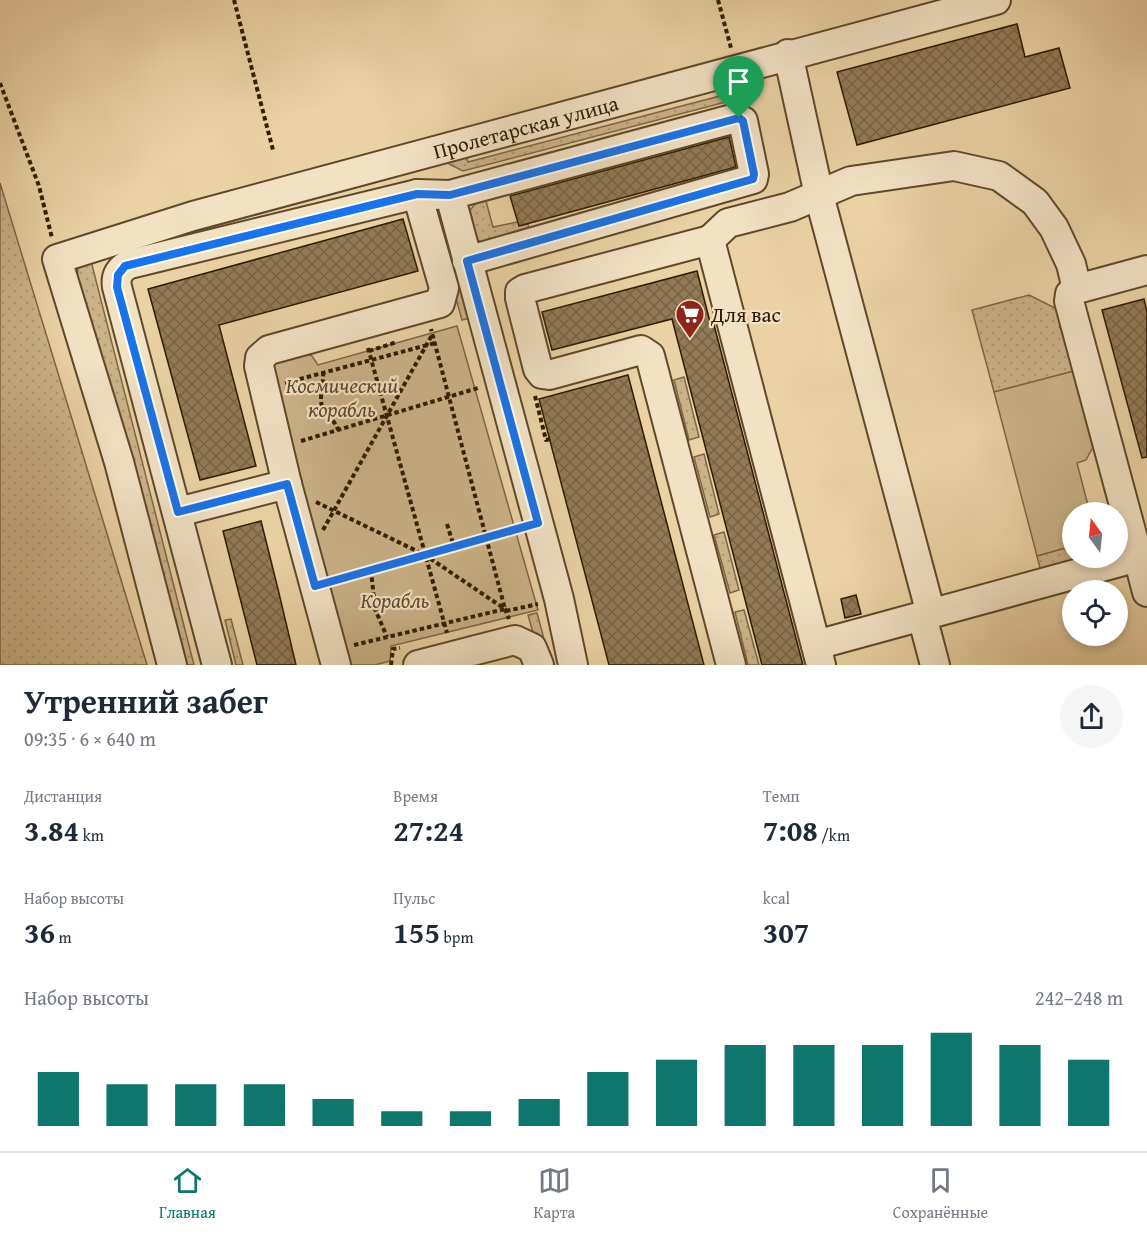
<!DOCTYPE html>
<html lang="ru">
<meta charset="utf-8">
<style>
:root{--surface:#fff;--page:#f6f6f7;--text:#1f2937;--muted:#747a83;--line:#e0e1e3;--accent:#0f766e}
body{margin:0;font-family:"Gentium Book Plus",serif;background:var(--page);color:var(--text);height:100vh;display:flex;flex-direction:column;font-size:22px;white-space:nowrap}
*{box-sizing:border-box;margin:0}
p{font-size:20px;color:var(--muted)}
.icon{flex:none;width:33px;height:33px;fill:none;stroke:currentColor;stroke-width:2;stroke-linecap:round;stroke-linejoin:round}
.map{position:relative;height:665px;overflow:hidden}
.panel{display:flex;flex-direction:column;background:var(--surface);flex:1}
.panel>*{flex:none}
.needle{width:39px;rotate:345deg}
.fabs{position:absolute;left:1062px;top:502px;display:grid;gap:12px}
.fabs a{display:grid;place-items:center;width:66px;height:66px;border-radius:50%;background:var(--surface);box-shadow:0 3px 9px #0003;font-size:30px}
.pin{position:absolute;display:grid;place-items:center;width:51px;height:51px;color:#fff;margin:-62px -26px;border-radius:50% 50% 50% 0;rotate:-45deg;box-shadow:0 0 6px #0007}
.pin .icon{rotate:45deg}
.round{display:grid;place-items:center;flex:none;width:63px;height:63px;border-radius:32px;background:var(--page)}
.summary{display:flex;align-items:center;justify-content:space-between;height:102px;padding:0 24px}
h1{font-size:33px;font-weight:800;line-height:45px}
.metrics{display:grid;grid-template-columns:repeat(3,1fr);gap:9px;height:102px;padding:6px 24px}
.metrics div{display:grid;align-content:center}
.metrics b{font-size:30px;font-weight:800}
.metrics small{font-size:16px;font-weight:400}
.metrics p{font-size:16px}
.chart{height:168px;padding:12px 24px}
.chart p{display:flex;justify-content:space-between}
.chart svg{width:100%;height:108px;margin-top:6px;stroke:var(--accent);stroke-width:6}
.tab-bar{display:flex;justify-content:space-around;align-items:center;height:84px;border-top:2px solid var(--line);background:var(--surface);font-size:16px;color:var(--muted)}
.tab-bar a{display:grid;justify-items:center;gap:3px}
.tab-bar .on{color:var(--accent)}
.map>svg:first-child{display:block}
</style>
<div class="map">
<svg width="1147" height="665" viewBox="0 0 1147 665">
<defs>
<pattern id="grass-dots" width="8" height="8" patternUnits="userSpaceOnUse" patternTransform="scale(1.5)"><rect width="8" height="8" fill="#cbb388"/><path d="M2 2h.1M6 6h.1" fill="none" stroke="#af9974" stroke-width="1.8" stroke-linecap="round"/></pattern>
<pattern id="building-cross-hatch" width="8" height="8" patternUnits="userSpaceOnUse" patternTransform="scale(1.5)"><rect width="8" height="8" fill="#917a55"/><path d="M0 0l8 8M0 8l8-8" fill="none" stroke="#776344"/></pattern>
</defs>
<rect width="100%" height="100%" fill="#ead2a4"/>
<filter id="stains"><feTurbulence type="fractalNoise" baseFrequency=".00333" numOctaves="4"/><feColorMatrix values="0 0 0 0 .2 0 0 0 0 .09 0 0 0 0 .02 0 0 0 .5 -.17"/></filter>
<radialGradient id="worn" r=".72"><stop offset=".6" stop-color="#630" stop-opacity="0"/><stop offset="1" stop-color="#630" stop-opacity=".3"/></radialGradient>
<path fill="url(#grass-dots)" stroke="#7e6744" stroke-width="1.5" d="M739 91 741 98 463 171 449 164 445 148 462 143 468 162Z
M436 164 91 261 194 665H177L77 285 78 267 85 255Z
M0 183 147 665H0Z
M486 201 493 227 527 220 531 238 485 246 477 239 470 210 477 202Z
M439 205 470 318 462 320 430 206Z
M1029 295 1057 309 1074 371 994 392 972 310Z
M684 377 699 437 689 440 674 380Z
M704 454 719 514 710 517 694 457Z
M724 532 739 590 730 593 714 535Z
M1072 546V558H1092L1041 572 1037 556Z
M744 610 759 665H748L735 612Z
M537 613 551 665H542L528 615Z
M231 619 243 665H236L225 620Z"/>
<path fill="#cbb388" stroke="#7e6744" stroke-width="1.5" d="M457 326 538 610 391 646 390 661 375 665H340L266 367 298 348 312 356 318 365Z
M1074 371 1093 447 1086 460 1077 463 1090 513H1072V546L1037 556 994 392Z"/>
<path fill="url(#building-cross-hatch)" stroke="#311b00" stroke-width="1.5" d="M1017 24 1025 57 1059 48 1070 88 857 145 837 72Z
M729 137 736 167 519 226 510 196Z
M403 219 418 271 219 325 256 466 200 480 148 289Z
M697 271 710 322 713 321 803 665H762L672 319 552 350 542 312Z
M1144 299 1147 312V457L1142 458 1102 310Z
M628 375 704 665H609L539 399Z
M261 521 278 589 296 665H257L223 531Z
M856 595 861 614 845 618 841 599Z"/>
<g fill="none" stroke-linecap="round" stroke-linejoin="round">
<g stroke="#5f4929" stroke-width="32">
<g id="minor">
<path d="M788 54 819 195 931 614"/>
<path d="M450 195 559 599 573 665"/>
<path d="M710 240 728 223 790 207 851 181 954 166 999 176 1035 202 1054 228 1071 264 1077 289"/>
<path d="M178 512 287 484"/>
<path d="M1138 557 1069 301 1070 294 1077 289 1147 270"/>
<path d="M922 616 935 665"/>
<path d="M816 645 1138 557 1147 592"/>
<path id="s1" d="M172 665 119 462 57 259 193 216 996 0"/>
<path d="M217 665 117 287C115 276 120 268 130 264L417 194"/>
<path d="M336 665 287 484 259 366 260 358 269 350 440 303 444 288 417 194 450 195 736 118 743 121 754 174 753 179 467 261"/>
<path d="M418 665 515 640 532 648 539 665"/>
<path d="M731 665 650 356 641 350 549 375 542 374 538 369 520 298V292L525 289 710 240 821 665"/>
</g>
</g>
<path stroke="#311b00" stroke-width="4" stroke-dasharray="4.5 3" stroke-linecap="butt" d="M234 0 273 150
M718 0 731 48
M0 83 39 186 52 238
M368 348 447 633
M369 351 397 342
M323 372C324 383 319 397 322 406 325 416 335 419 338 430
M285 383 435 343
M535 396 546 440 550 439
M301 441 478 388
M316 502 425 555 505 609 509 619
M447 524 454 547
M323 530 432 335
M371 570 375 609 387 637
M336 580 517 529
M506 611 538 604
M354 645 505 609 431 329
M391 665 393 649 400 648"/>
<use href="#minor" stroke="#f1e2c4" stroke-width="28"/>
</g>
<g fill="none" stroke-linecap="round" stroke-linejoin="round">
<g stroke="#fff" stroke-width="12">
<path id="route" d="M739 118 743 121 754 174 753 179 467 261 538 523 315 586 287 484 178 512 117 287 118 275 125 266 417 194 450 195Z"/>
</g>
<use href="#route" stroke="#1a73e8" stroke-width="8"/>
</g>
<defs>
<g id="supermarket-pin" transform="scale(1.5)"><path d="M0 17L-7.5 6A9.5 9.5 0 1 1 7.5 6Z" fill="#8f2418" stroke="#f1e2c4"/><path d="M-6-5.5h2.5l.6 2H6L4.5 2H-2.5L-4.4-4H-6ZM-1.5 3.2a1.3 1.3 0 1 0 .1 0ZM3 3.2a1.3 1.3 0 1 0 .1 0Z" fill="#fff"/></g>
</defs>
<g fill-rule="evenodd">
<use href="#supermarket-pin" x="690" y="314"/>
</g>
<g text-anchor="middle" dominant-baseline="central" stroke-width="4.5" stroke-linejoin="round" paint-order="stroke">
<g font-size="21" fill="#311b00" stroke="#f1e2c4">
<text stroke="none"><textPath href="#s1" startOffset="909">Пролетарская улица</textPath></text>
</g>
<g font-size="21" fill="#311b00" stroke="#f1e2c4" text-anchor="start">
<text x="711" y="314">Для вас</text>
</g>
<g font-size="21" font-style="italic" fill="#5f4929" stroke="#f1e2c4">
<text x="342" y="385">Космический<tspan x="342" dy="24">корабль</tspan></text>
<text x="395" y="600">Корабль</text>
</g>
</g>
<rect width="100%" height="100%" filter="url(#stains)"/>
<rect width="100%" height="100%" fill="url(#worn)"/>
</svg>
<div class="fabs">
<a><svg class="needle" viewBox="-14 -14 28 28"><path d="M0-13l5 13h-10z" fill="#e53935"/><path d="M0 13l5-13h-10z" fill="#747a83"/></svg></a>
<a><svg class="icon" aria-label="locate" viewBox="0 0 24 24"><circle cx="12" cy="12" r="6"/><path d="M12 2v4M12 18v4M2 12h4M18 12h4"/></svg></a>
</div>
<div class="pin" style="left:739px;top:118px;background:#1e9e55"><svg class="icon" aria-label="arrive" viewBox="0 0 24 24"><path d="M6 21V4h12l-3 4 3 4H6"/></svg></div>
</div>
<section class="panel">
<div class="summary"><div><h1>Утренний забег</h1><p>09:35 · 6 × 640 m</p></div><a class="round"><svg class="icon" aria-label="share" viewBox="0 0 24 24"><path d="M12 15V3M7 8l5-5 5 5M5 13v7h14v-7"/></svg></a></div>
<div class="metrics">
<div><p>Дистанция</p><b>3.84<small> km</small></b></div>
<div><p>Время</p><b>27:24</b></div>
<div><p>Темп</p><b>7:08<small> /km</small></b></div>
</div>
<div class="metrics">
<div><p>Набор высоты</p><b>36<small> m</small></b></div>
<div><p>Пульс</p><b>155<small> bpm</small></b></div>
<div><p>kcal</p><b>307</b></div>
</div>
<div class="chart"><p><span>Набор высоты</span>242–248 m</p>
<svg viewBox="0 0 160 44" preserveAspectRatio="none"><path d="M5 44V22M15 44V27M25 44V27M35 44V27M45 44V33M55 44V38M65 44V38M75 44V33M85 44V22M95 44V17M105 44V11M115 44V11M125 44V11M135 44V6M145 44V11M155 44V17"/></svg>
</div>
</section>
<nav class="tab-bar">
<a class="on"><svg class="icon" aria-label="home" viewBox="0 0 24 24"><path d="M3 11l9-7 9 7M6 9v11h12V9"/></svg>Главная</a>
<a><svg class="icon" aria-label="map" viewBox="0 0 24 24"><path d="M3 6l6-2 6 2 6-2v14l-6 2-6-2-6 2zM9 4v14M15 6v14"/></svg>Карта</a>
<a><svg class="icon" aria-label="saved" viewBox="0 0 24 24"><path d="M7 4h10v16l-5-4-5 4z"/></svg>Сохранённые</a>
</nav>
